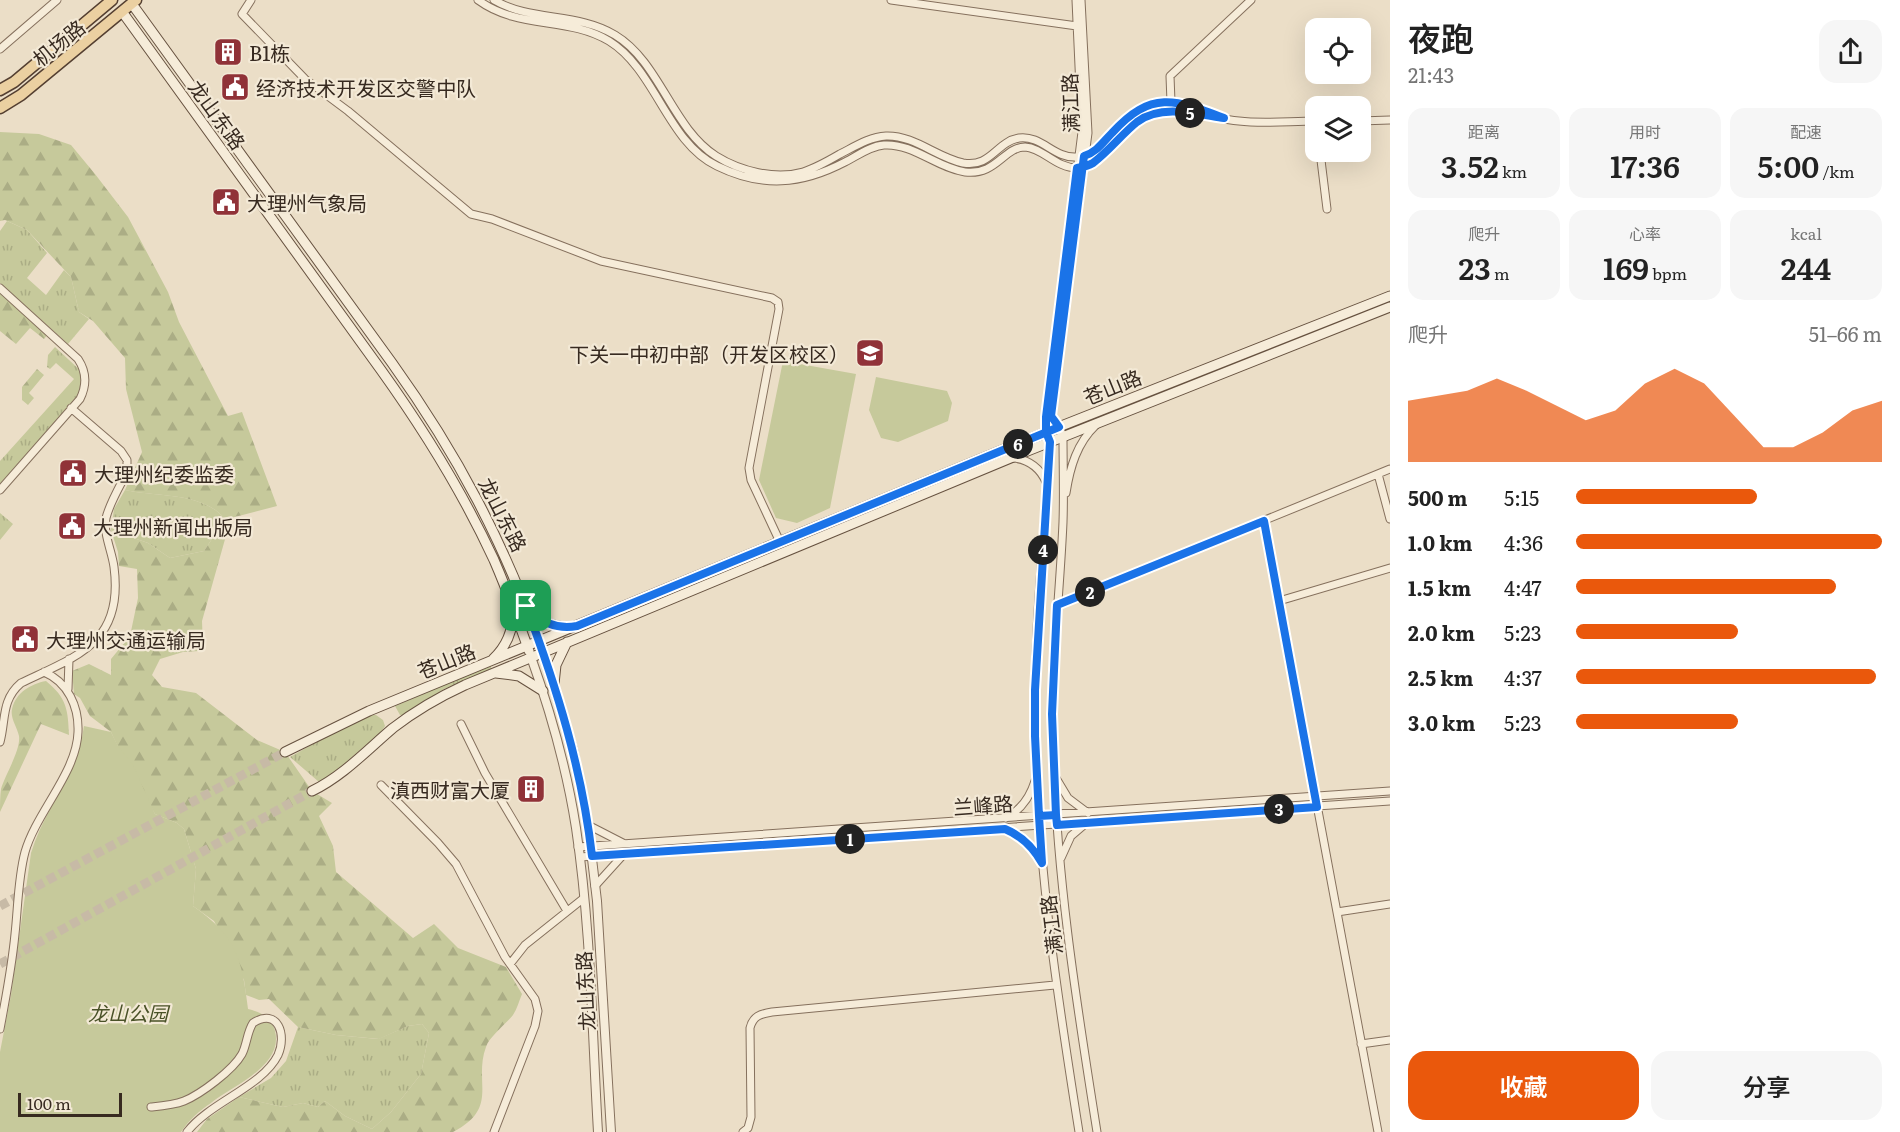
<!DOCTYPE html>
<html lang="zh">
<meta charset="utf-8">
<style>
:root{--surface:#fff;--page:#f6f6f6;--text:#222;--muted:#767676;--accent:#ea580c}
body{margin:0;font-family:Literata,"Noto Sans SC",serif;background:var(--page);color:var(--text);height:100vh;display:flex;flex-direction:column;font-size:22px;white-space:nowrap}
*{box-sizing:border-box;margin:0}
p{font-size:20px;color:var(--muted)}
.icon{flex:none;width:33px;height:33px;fill:none;stroke:currentColor;stroke-width:2;stroke-linecap:round;stroke-linejoin:round}
.map{position:relative;flex:1;overflow:hidden}
.drawer{display:flex;flex-direction:column;background:var(--surface);width:510px}
.drawer>*{flex:none}
.controls{position:absolute;left:1305px;top:18px;display:grid;gap:12px}
.controls a{display:grid;place-items:center;width:66px;height:66px;border-radius:12px;background:var(--surface);box-shadow:0 6px 24px #0002;font-size:30px}
.scale{position:absolute;left:18px;bottom:15px;width:104px;box-sizing:border-box;padding-left:6px;border:3px solid #372a20;border-top:0;font-size:16px;line-height:21px;white-space:nowrap;color:#372a20;-webkit-text-stroke:4px #f3e9d6;paint-order:stroke}
.pin{position:absolute;display:grid;place-items:center;width:51px;height:51px;color:#fff;margin:-26px;border-radius:12px;box-shadow:0 3px 9px #0006}
.km{position:absolute;width:30px;height:30px;margin:-15px;border-radius:50%;background:#222;color:#fff;font-size:16px;line-height:30px;text-align:center}
.round{display:grid;place-items:center;flex:none;width:63px;height:63px;border-radius:18px;background:var(--page)}
.headline{display:flex;align-items:center;justify-content:space-between;height:102px;padding:0 18px}
h1{font-size:33px;font-weight:600;line-height:45px}
.metrics{display:grid;grid-template-columns:repeat(3,1fr);gap:9px;height:102px;padding:6px 18px}
.metrics div{display:grid;align-content:center;border-radius:15px;background:var(--page);text-align:center}
.metrics b{font-size:30px;font-weight:600}
.metrics small{font-size:16px;font-weight:400}
.metrics p{font-size:16px}
.chart{height:168px;padding:12px 18px}
.chart p{display:flex;justify-content:space-between}
.chart svg{width:100%;height:108px;margin-top:6px;fill:var(--accent);opacity:.7}
.cta{display:flex;gap:12px;margin-top:auto;padding:12px 18px}
.cta a{flex:1;height:69px;border-radius:18px;background:var(--accent);color:#fff;font-size:24px;font-weight:600;line-height:69px;text-align:center}
.cta a+a{background:var(--page);color:var(--text)}
ul{padding:0 18px;list-style:none;font-size:20px}
li{display:grid;grid-template-columns:96px 72px 1fr;align-items:center;height:45px}
li i{height:15px;border-radius:8px;background:var(--accent)}
main{display:flex;flex:1;min-height:0}
.map>svg:first-child{display:block}
</style>
<main>
<div class="map">
<svg width="1390" height="1132" viewBox="0 0 1390 1132">
<defs>
<pattern id="grass-tufts" width="24" height="20" patternUnits="userSpaceOnUse" patternTransform="scale(1.5)"><rect width="24" height="20" fill="#c6c99b"/><path d="M3 7l-1-3M5 7V3M7 7l1-3M15 17l-1-3M17 17v-4M19 17l1-3" fill="none" stroke="#abad85"/></pattern>
<pattern id="forest-firs" width="22" height="20" patternUnits="userSpaceOnUse" patternTransform="scale(1.5)"><rect width="22" height="20" fill="#c6c99b"/><path d="M5 1l3.5 6h-7zM16 11l3.5 6h-7z" fill="#abad85"/></pattern>
</defs>
<rect width="100%" height="100%" fill="#ebdec7"/>
<path fill="url(#grass-tufts)" d="M7 221 27 230 47 253 27 278 46 295 64 270 71 277 79 312 89 319 68 344 0 283V231Z
M55 347 82 372V391L0 484V461L74 379 56 363 50 369 47 367 48 355Z
M125 490C157 497 203 492 225 519L204 551 170 558 148 543 111 530 114 509Z
M0 513 13 524 0 540Z
M491 665V669L444 689 403 715H400L395 706Z
M371 715H376L383 720 385 726 381 732 338 769 319 782 290 757 340 729Z
M422 1024 429 1033 421 1074 391 1112 372 1129 345 1116 325 1101 318 1107 303 1103 283 1107 239 1097 271 1078 286 1061 298 1027 336 1035 378 1039 408 1026Z"/>
<path fill="url(#forest-firs)" d="M0 132 39 134 71 145 95 174 128 217 168 292 179 322 228 416 242 412 277 506 231 518 202 621 203 648 199 651 183 652 160 659 152 675 162 687 196 693 257 740 285 752 312 791 332 803 319 816 333 846 336 872 413 938 434 924 458 948 506 967 522 994C519 1001 517 1009 513 1015 506 1024 489 1037 486 1047 473 1082 500 1108 453 1132H197L207 1119 239 1097 283 1107 303 1103 318 1107 325 1101 345 1116 372 1129 391 1112 421 1074 429 1033 422 1024 408 1026 379 1039 336 1035 298 1027 269 999 259 1000 246 995 244 980 214 921 193 906 196 869 184 829 177 823 155 814 150 805 152 820 111 732 90 716 80 698 74 694 72 671 89 664 111 675V659L130 636 138 598 137 569 119 566 118 552 111 530 148 543 170 558 204 551 225 519C203 492 156 497 125 490L142 452 126 389 125 358 93 321 79 312 71 277 27 230 5 220 0 221Z
M0 293 48 334 44 339 30 328 16 344 0 331Z
M37 369 44 375 29 393 34 398 28 405 22 400V387Z
M46 681C67 698 68 710 69 735L41 724 0 812C0 805 0 796 1 789 5 775 21 750 19 736 17 727 10 718 12 709 16 692 31 684 46 681Z"/>
<path fill="#c6c99b" d="M783 361 856 374 830 508 797 523 776 518 759 480Z
M876 377 947 391 952 403 948 421 898 442 881 438 869 410Z
M84 726 111 732 118 746 133 765 155 814 177 823 184 829 196 869 193 906C236 936 242 958 248 1009 260 1012 272 1017 275 1031 284 1066 232 1086 211 1103 199 1111 189 1120 181 1132H0V1052L11 995 31 853C44 809 78 773 84 726Z"/>
<g fill="none" stroke-linecap="round" stroke-linejoin="round">
<path stroke="#c7baa6" stroke-width="9" stroke-dasharray="9 4.5" stroke-linecap="butt" d="M0 906 285 752
M0 964 312 791"/>
<g stroke="#85705d" stroke-width="9">
<path id="minor" d="M251 0 242 14 305 79 348 111 471 214 492 219 601 261 772 298 778 302 779 309 749 468 751 480 780 542
M478 0C519 30 567 16 609 41 656 70 667 142 717 166 762 188 801 185 845 162 857 156 870 146 884 145 913 143 937 168 965 172 996 176 1004 147 1025 147 1043 148 1056 168 1077 168 1108 166 1120 127 1145 117 1177 105 1207 118 1239 121 1264 124 1290 121 1316 121
M494 0C531 22 577 12 615 35 660 62 672 128 716 156 740 171 775 180 803 172 816 168 828 161 840 154 854 147 869 137 886 136 914 135 936 157 963 163 991 168 996 142 1019 138 1042 135 1054 159 1077 157 1091 156 1099 148 1107 139 1140 100 1163 94 1210 113
M891 0 1077 26
M1076 0 1082 132 1046 417V432L1050 442C1044 539 1033 638 1035 736 1038 870 1058 1000 1079 1132
M1081 0 1088 133 1051 416 1059 427 1063 436C1063 465 1064 494 1063 522 1060 593 1051 664 1053 735 1055 869 1076 1000 1097 1132
M0 49 57 0
M1171 102 1170 76 1251 0
M1360 121 1390 120
M1320 152 1327 209
M0 288 78 359C86 371 87 385 80 399L0 490
M1014 458C1029 460 1040 468 1046 482
M1378 474 1390 519
M1066 493C1070 467 1077 443 1096 425
M1264 521 1378 1132
M1279 601 1390 568
M1057 605 1390 469
M68 689 69 659
M461 724 485 773 567 911
M0 742C6 720 1 700 21 683 77 656 124 643 114 567 112 551 103 534 106 518 110 502 120 486 127 472V460L121 451 71 408
M1056 778 1068 798 1088 813
M381 785 438 843 456 864 505 957 535 999 538 1011 535 1026 494 1132
M1006 818C1021 810 1030 797 1035 781
M588 825 623 843
M1007 830 1028 843 1040 860
M578 847 1390 791
M580 857 1390 801
M1061 858 1071 836 1085 824
M595 886 624 854
M1337 912 1390 904
M510 964 525 945 584 898
M0 1029C6 997 12 966 15 934 18 907 18 878 25 852 36 813 77 772 78 732 79 707 68 682 44 672
M1361 1044 1390 1040
M151 1107C162 1106 174 1105 184 1101 201 1094 233 1070 242 1054 247 1044 247 1032 253 1023 278 1007 287 1035 278 1055 262 1087 210 1102 187 1132
M743 1132 748 1128 751 1117 750 1028C753 1016 760 1014 772 1012L1055 985"/>
</g>
<g stroke="#85705d" stroke-width="10">
<path id="tertiary" d="M543 652 573 749 588 825 597 901 611 1132
M531 657C551 713 567 770 576 828 591 928 592 1031 598 1132"/>
</g>
<g stroke="#675240" stroke-width="11">
<path id="secondary" d="M132 4 392 363C458 455 503 541 541 647
M123 13 381 370C424 430 463 493 494 560 507 590 518 620 529 651
M528 609C540 621 552 627 569 627
M493 659C507 646 513 630 513 612
M496 673 519 676 543 691
M554 684 556 665 567 642
M285 752 369 711 1046 432 1390 296
M312 791C343 776 367 750 393 728 415 711 439 697 465 685L1030 450 1390 307"/>
</g>
<g stroke="#543f31" stroke-width="13">
<path id="primary" d="M0 90 14 82 112 0
M0 108 21 95 136 0"/>
</g>
<use href="#minor" stroke="#f6ecd9" stroke-width="7"/>
<use href="#tertiary" stroke="#f6ecd9" stroke-width="8"/>
<use href="#secondary" stroke="#f6ecd9" stroke-width="9"/>
<use href="#primary" stroke="#ebd0a1" stroke-width="10"/>
</g>
<g fill="none" stroke-linecap="round" stroke-linejoin="round">
<g stroke="#fff" stroke-width="12">
<path id="route" d="M526 606C557 688 582 769 592 856L1005 829C1022 836 1033 847 1042 863L1039 816 1056 815 1052 714 1057 605 1264 521 1317 807 1057 825 1056 815 1039 816 1035 736V690L1050 442 1046 432V417L1077 168C1083 167 1088 166 1093 163 1109 151 1122 134 1137 122 1161 104 1197 114 1224 118 1175 99 1151 90 1112 133 1103 142 1097 152 1084 156L1051 416 1059 427C898 492 738 560 577 626 557 630 539 622 526 606"/>
</g>
<use href="#route" stroke="#1a73e8" stroke-width="8"/>
</g>
<defs>
<g id="building-square" transform="scale(1.5)"><rect x="-9" y="-9" width="18" height="18" rx="4" fill="#903238" stroke="#f3e9d6"/><path d="M-4-6H4V6H1V3H-1V6H-4ZM-2.5-4.3h1.7v1.8h-1.7ZM.8-4.3h1.7v1.8H.8ZM-2.5-1h1.7V.8h-1.7ZM.8-1h1.7V.8H.8Z" fill="#fff"/></g>
<g id="civic-square" transform="scale(1.5)"><rect x="-9" y="-9" width="18" height="18" rx="4" fill="#903238" stroke="#f3e9d6"/><path d="M-.6-6.5H3V-4.5H.6V-3L4-1V1h2V6H-6V1h2V-1L-.6-3ZM-1.2 2.5V6h2.4V2.5Z" fill="#fff"/></g>
<g id="school-square" transform="scale(1.5)"><rect x="-9" y="-9" width="18" height="18" rx="4" fill="#903238" stroke="#f3e9d6"/><path d="M0-5L7-2L0 1L-7-2ZM-4 1L0 2.5L4 1V4Q0 6-4 4Z" fill="#fff"/></g>
</defs>
<g fill-rule="evenodd">
<use href="#building-square" x="228" y="52"/>
<use href="#civic-square" x="235" y="87"/>
<use href="#civic-square" x="226" y="202"/>
<use href="#school-square" x="870" y="353"/>
<use href="#civic-square" x="73" y="473"/>
<use href="#civic-square" x="72" y="526"/>
<use href="#civic-square" x="25" y="639"/>
<use href="#building-square" x="531" y="789"/>
</g>
<g text-anchor="middle" dominant-baseline="central" stroke-width="4.5" stroke-linejoin="round" paint-order="stroke">
<g font-size="20" fill="#372a20" stroke="#f3e9d6">
<text transform="translate(58 42) rotate(-39)">机场路</text>
<text transform="translate(1069 103) rotate(-92)">满江路</text>
<text transform="translate(218 114) rotate(54)">龙山东路</text>
<text transform="translate(1112 386) rotate(-22)">苍山路</text>
<text transform="translate(504 514) rotate(63)">龙山东路</text>
<text transform="translate(446 660) rotate(-22)">苍山路</text>
<text transform="translate(983 804) rotate(-4)">兰峰路</text>
<text transform="translate(1050 925) rotate(-97)">满江路</text>
<text transform="translate(584 991) rotate(-93)">龙山东路</text>
</g>
<g font-size="20" fill="#372a20" stroke="#f3e9d6" text-anchor="start">
<text x="249" y="52">B1栋</text>
<text x="256" y="87">经济技术开发区交警中队</text>
<text x="247" y="202">大理州气象局</text>
<text x="849" y="353" text-anchor="end">下关一中初中部（开发区校区）</text>
<text x="94" y="473">大理州纪委监委</text>
<text x="93" y="526">大理州新闻出版局</text>
<text x="46" y="639">大理州交通运输局</text>
<text x="510" y="789" text-anchor="end">滇西财富大厦</text>
</g>
<g font-size="20" font-style="italic" fill="#4a5228" stroke="#f3e9d6">
<text x="128" y="1012">龙山公园</text>
</g>
</g>
</svg>
<div class="controls">
<a><svg class="icon" aria-label="locate" viewBox="0 0 24 24"><circle cx="12" cy="12" r="6"/><path d="M12 2v4M12 18v4M2 12h4M18 12h4"/></svg></a>
<a><svg class="icon" aria-label="layers" viewBox="0 0 24 24"><path d="M12 4l9 5-9 5-9-5zM3 14l9 5 9-5"/></svg></a>
</div>
<div class="scale">100 m</div>
<div class="pin" style="left:526px;top:606px;background:#1e9e55"><svg class="icon" aria-label="arrive" viewBox="0 0 24 24"><path d="M6 21V4h12l-3 4 3 4H6"/></svg></div>
<b class="km" style="left:850px;top:839px">1</b>
<b class="km" style="left:1090px;top:592px">2</b>
<b class="km" style="left:1279px;top:809px">3</b>
<b class="km" style="left:1043px;top:550px">4</b>
<b class="km" style="left:1190px;top:113px">5</b>
<b class="km" style="left:1018px;top:444px">6</b>
</div>
<section class="drawer">
<div class="headline"><div><h1>夜跑</h1><p>21:43</p></div><a class="round"><svg class="icon" aria-label="share" viewBox="0 0 24 24"><path d="M12 15V3M7 8l5-5 5 5M5 13v7h14v-7"/></svg></a></div>
<div class="metrics">
<div><p>距离</p><b>3.52<small> km</small></b></div>
<div><p>用时</p><b>17:36</b></div>
<div><p>配速</p><b>5:00<small> /km</small></b></div>
</div>
<div class="metrics">
<div><p>爬升</p><b>23<small> m</small></b></div>
<div><p>心率</p><b>169<small> bpm</small></b></div>
<div><p>kcal</p><b>244</b></div>
</div>
<div class="chart"><p><span>爬升</span>51–66 m</p>
<svg viewBox="0 0 160 44" preserveAspectRatio="none"><path d="M0 44V19L10 17L20 15L30 10L40 15L50 21L60 27L70 23L80 12L90 6L100 12L110 25L120 38L130 38L140 32L150 23L160 19V44z"/></svg>
</div>
<ul>
<li><b>500 m</b>5:15<i style="width:59%"></i></li>
<li><b>1.0 km</b>4:36<i style="width:100%"></i></li>
<li><b>1.5 km</b>4:47<i style="width:85%"></i></li>
<li><b>2.0 km</b>5:23<i style="width:53%"></i></li>
<li><b>2.5 km</b>4:37<i style="width:98%"></i></li>
<li><b>3.0 km</b>5:23<i style="width:53%"></i></li>
</ul>
<div class="cta"><a>收藏</a><a>分享</a></div>
</section>
</main>
